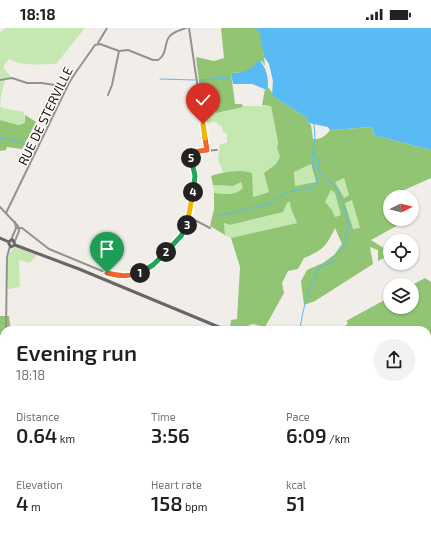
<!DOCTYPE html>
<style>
:root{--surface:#fff;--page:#f2f2f2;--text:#202124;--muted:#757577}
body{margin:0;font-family:"Exo 2",sans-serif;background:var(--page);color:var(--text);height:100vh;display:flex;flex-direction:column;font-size:15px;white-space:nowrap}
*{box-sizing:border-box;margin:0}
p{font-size:13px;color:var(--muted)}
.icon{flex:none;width:22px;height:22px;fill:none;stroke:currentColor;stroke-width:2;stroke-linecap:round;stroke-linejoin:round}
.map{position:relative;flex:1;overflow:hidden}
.details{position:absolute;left:0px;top:298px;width:431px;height:212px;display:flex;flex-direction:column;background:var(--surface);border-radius:12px 12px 0 0;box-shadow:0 1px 3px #0004}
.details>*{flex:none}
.needle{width:26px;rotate:84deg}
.buttons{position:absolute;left:383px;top:162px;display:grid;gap:8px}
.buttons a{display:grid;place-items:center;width:36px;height:36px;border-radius:50%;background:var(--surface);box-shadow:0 1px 3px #0004;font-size:20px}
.pin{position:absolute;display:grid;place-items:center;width:34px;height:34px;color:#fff;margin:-41px -17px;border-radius:50% 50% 50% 0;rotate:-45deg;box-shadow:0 0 4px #0007}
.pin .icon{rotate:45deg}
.km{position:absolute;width:20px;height:20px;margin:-10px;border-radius:50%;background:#222;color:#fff;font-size:11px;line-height:20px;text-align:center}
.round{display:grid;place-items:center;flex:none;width:42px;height:42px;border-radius:21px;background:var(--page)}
.summary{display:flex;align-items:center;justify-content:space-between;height:68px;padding:0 16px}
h1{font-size:22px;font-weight:600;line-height:30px}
.metrics{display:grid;grid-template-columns:repeat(3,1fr);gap:6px;height:68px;padding:4px 16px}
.metrics div{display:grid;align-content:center}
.metrics b{font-size:20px;font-weight:600}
.metrics small{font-size:11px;font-weight:400}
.metrics p{font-size:11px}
.status{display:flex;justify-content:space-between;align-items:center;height:28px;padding:0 20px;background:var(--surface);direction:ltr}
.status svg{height:11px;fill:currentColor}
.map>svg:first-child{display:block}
</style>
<div class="status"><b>18:18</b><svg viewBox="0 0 49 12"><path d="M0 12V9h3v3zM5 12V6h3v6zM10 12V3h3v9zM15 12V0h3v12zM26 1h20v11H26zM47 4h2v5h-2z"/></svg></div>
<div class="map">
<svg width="431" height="510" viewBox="0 0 431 510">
<rect width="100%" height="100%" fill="#f1ede9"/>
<path fill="#c4e8b0" d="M6 0H85L56 36C41 36 23 39 9 31L3 39 11 49 0 51V4Z
M5 52 1 67 0 78 2 80 24 84 25 95 18 97 0 92V54Z
M212 59 216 85 243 79 242 78H271L278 114 277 120 280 129 276 136 264 145 269 164 253 169 244 143 223 144 218 132 220 116 227 115V105H224L221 97H218L217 94 205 95 200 61Z
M311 136 316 154 295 158 294 144Z
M344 149 349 167 343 171 335 154Z
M241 154 244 160C234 168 226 166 214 165L213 157 225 158Z
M331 162 335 165 342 187 335 189 332 182 324 174Z
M352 171 360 200 353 201 345 175Z
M291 174V181L297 195 231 210 225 207 224 195 230 197Z
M16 219 37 227 30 235 19 232 20 259 8 261C8 249 3 225 16 219Z
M427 373H431V435L427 434Z
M106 506H167V509L170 510H103Z"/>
<path fill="#92c573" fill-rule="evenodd" d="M221 0H264L262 12 265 38 262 33 246 44 231 45 235 76H242L243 79 216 85 212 59 200 61 196 29 214 33 224 30Z
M268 59 277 71 306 89 309 95 311 97 313 111C320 112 326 108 330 102L372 99 374 107 431 122V150L402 163 404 169H390V191H409L371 212 390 224V230L384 227V230L378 233V222L370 219 373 236 315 273 304 277 301 253 307 242 323 235 334 227 342 216 335 200C326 219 323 222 304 230L298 241 288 243 282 255 284 265 265 299 253 296 249 297 248 302H235L230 300 231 292 237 291 240 239 231 210 297 195 291 181 290 174 287 175 283 184 230 197 224 195 225 207 210 198 214 181V165C226 166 234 168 243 160L241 154 233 158 213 157 211 148C224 144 238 141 252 145L253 169 269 164 264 145 276 136 280 129 277 120 278 114 271 78 262 77 265 61 267 62ZM311 136 316 154 295 158 294 144ZM344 150 349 167 344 170 335 154ZM331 162 335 165 341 187 335 189 332 182 325 174ZM352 172 360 200 353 201 345 175Z
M25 87 36 94 22 121 7 119 6 122 0 123V92L18 97 25 95Z
M425 250 431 254V320L427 322V302H342L348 295 346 293 390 269V279H412V257Z
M0 288H9L11 302H4V371L0 372Z
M0 438H4V494L0 493Z"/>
<path fill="#58bbf4" d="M256 0H431V122L374 107 372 99 330 102 328 99 309 95 306 89 277 71 272 66 273 53 269 36 264 29 263 22 260 10 261 7Z
M258 32C266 36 270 54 267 62L252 56H233L231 45C244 45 252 42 258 32Z"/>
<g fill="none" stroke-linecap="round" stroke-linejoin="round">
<path stroke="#58bbf4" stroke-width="1" d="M160 51 195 52
M199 52 229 50
M0 110 21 114 34 122
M294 163 311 160 317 157C318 145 309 134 313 123
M217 188 268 176 288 164 293 163
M300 302C303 278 309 260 320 239L330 235 339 225 346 215V206L349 198 345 182 335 158 325 150 319 142 318 132 313 123 315 112 314 96"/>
<path stroke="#949291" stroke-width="2" d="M189 0 207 122
M98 15 107 0
M0 52 12 50 27 55H42L67 59
M108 67 112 57 119 23
M0 179 18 198 19 203 15 213
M6 185 69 55 76 44 95 17 100 16 119 23 128 22 153 32H158C167 27 164 16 169 9 172 4 181 2 186 0
M189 189 210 200
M16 200H22L49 221 107 245 121 248H127L142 245 153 237 176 214 181 208 187 197 195 148 191 125 195 123 217 122
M11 212 16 200 15 194
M6 302 7 229 10 218
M0 411 4 410
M427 455 431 460
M199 506V510
M236 506 237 510
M3 510 5 506"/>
<path stroke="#6a6665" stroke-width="3" d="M0 210 9 214
M15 217 13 212H11L9 214V216L11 219 15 217 79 241 226 302
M427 444 431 446"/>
</g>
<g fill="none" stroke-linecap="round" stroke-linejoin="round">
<g stroke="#fff" stroke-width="8">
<path id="split-1" d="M107 245C119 248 128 249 140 245"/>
</g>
<g stroke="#fff" stroke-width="8">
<path id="split-2" d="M140 245 153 237 166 224"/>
</g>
<g stroke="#fff" stroke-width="8">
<path id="split-3" d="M166 224 181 208 187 197"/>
</g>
<g stroke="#fff" stroke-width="8">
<path id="split-4" d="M187 197 193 164"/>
</g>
<g stroke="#fff" stroke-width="8">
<path id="split-5" d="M191 130 195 148 193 164"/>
</g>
<g stroke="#fff" stroke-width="8">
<path id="split-6" d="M191 130 190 127 192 124 207 122 205 110"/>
</g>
<g stroke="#fff" stroke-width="8">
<path id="split-7" d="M203 96 205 110"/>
</g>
<use href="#split-1" stroke="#f0652b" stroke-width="5"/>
<use href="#split-2" stroke="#22a559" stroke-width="5"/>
<use href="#split-3" stroke="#22a559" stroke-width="5"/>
<use href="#split-4" stroke="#f5b400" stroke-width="5"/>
<use href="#split-5" stroke="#22a559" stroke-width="5"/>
<use href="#split-6" stroke="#f0652b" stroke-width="5"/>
<use href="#split-7" stroke="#f5b400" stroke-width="5"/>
</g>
<g text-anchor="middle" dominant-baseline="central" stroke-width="3" stroke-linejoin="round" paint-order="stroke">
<g font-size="13" fill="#151412" stroke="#fffaf6">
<text transform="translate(45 88) rotate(-64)">RUE DE STERVILLE</text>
</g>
</g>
</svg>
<div class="buttons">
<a><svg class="needle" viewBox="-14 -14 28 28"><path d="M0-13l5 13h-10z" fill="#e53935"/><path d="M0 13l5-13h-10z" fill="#757577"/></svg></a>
<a><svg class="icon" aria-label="locate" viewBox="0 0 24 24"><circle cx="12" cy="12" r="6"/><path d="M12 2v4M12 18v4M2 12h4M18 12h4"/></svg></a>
<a><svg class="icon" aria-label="layers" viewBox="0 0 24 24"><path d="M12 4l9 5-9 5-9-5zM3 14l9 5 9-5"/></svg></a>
</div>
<div class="pin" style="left:107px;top:245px;background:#1e9e55"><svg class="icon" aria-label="arrive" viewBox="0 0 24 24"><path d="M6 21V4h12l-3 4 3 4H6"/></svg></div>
<div class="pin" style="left:203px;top:96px;background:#d93025"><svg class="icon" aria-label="check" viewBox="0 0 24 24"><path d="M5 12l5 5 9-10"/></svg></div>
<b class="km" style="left:140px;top:245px">1</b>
<b class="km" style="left:166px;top:224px">2</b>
<b class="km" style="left:187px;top:197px">3</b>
<b class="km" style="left:193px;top:164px">4</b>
<b class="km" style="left:191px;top:130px">5</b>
<section class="details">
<div class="summary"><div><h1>Evening run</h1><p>18:18</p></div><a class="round"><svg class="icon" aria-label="share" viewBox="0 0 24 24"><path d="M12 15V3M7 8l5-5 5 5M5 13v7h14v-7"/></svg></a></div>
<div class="metrics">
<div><p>Distance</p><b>0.64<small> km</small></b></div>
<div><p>Time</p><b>3:56</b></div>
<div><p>Pace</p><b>6:09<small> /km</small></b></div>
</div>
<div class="metrics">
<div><p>Elevation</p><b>4<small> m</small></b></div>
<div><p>Heart rate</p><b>158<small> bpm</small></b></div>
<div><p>kcal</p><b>51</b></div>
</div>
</section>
</div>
